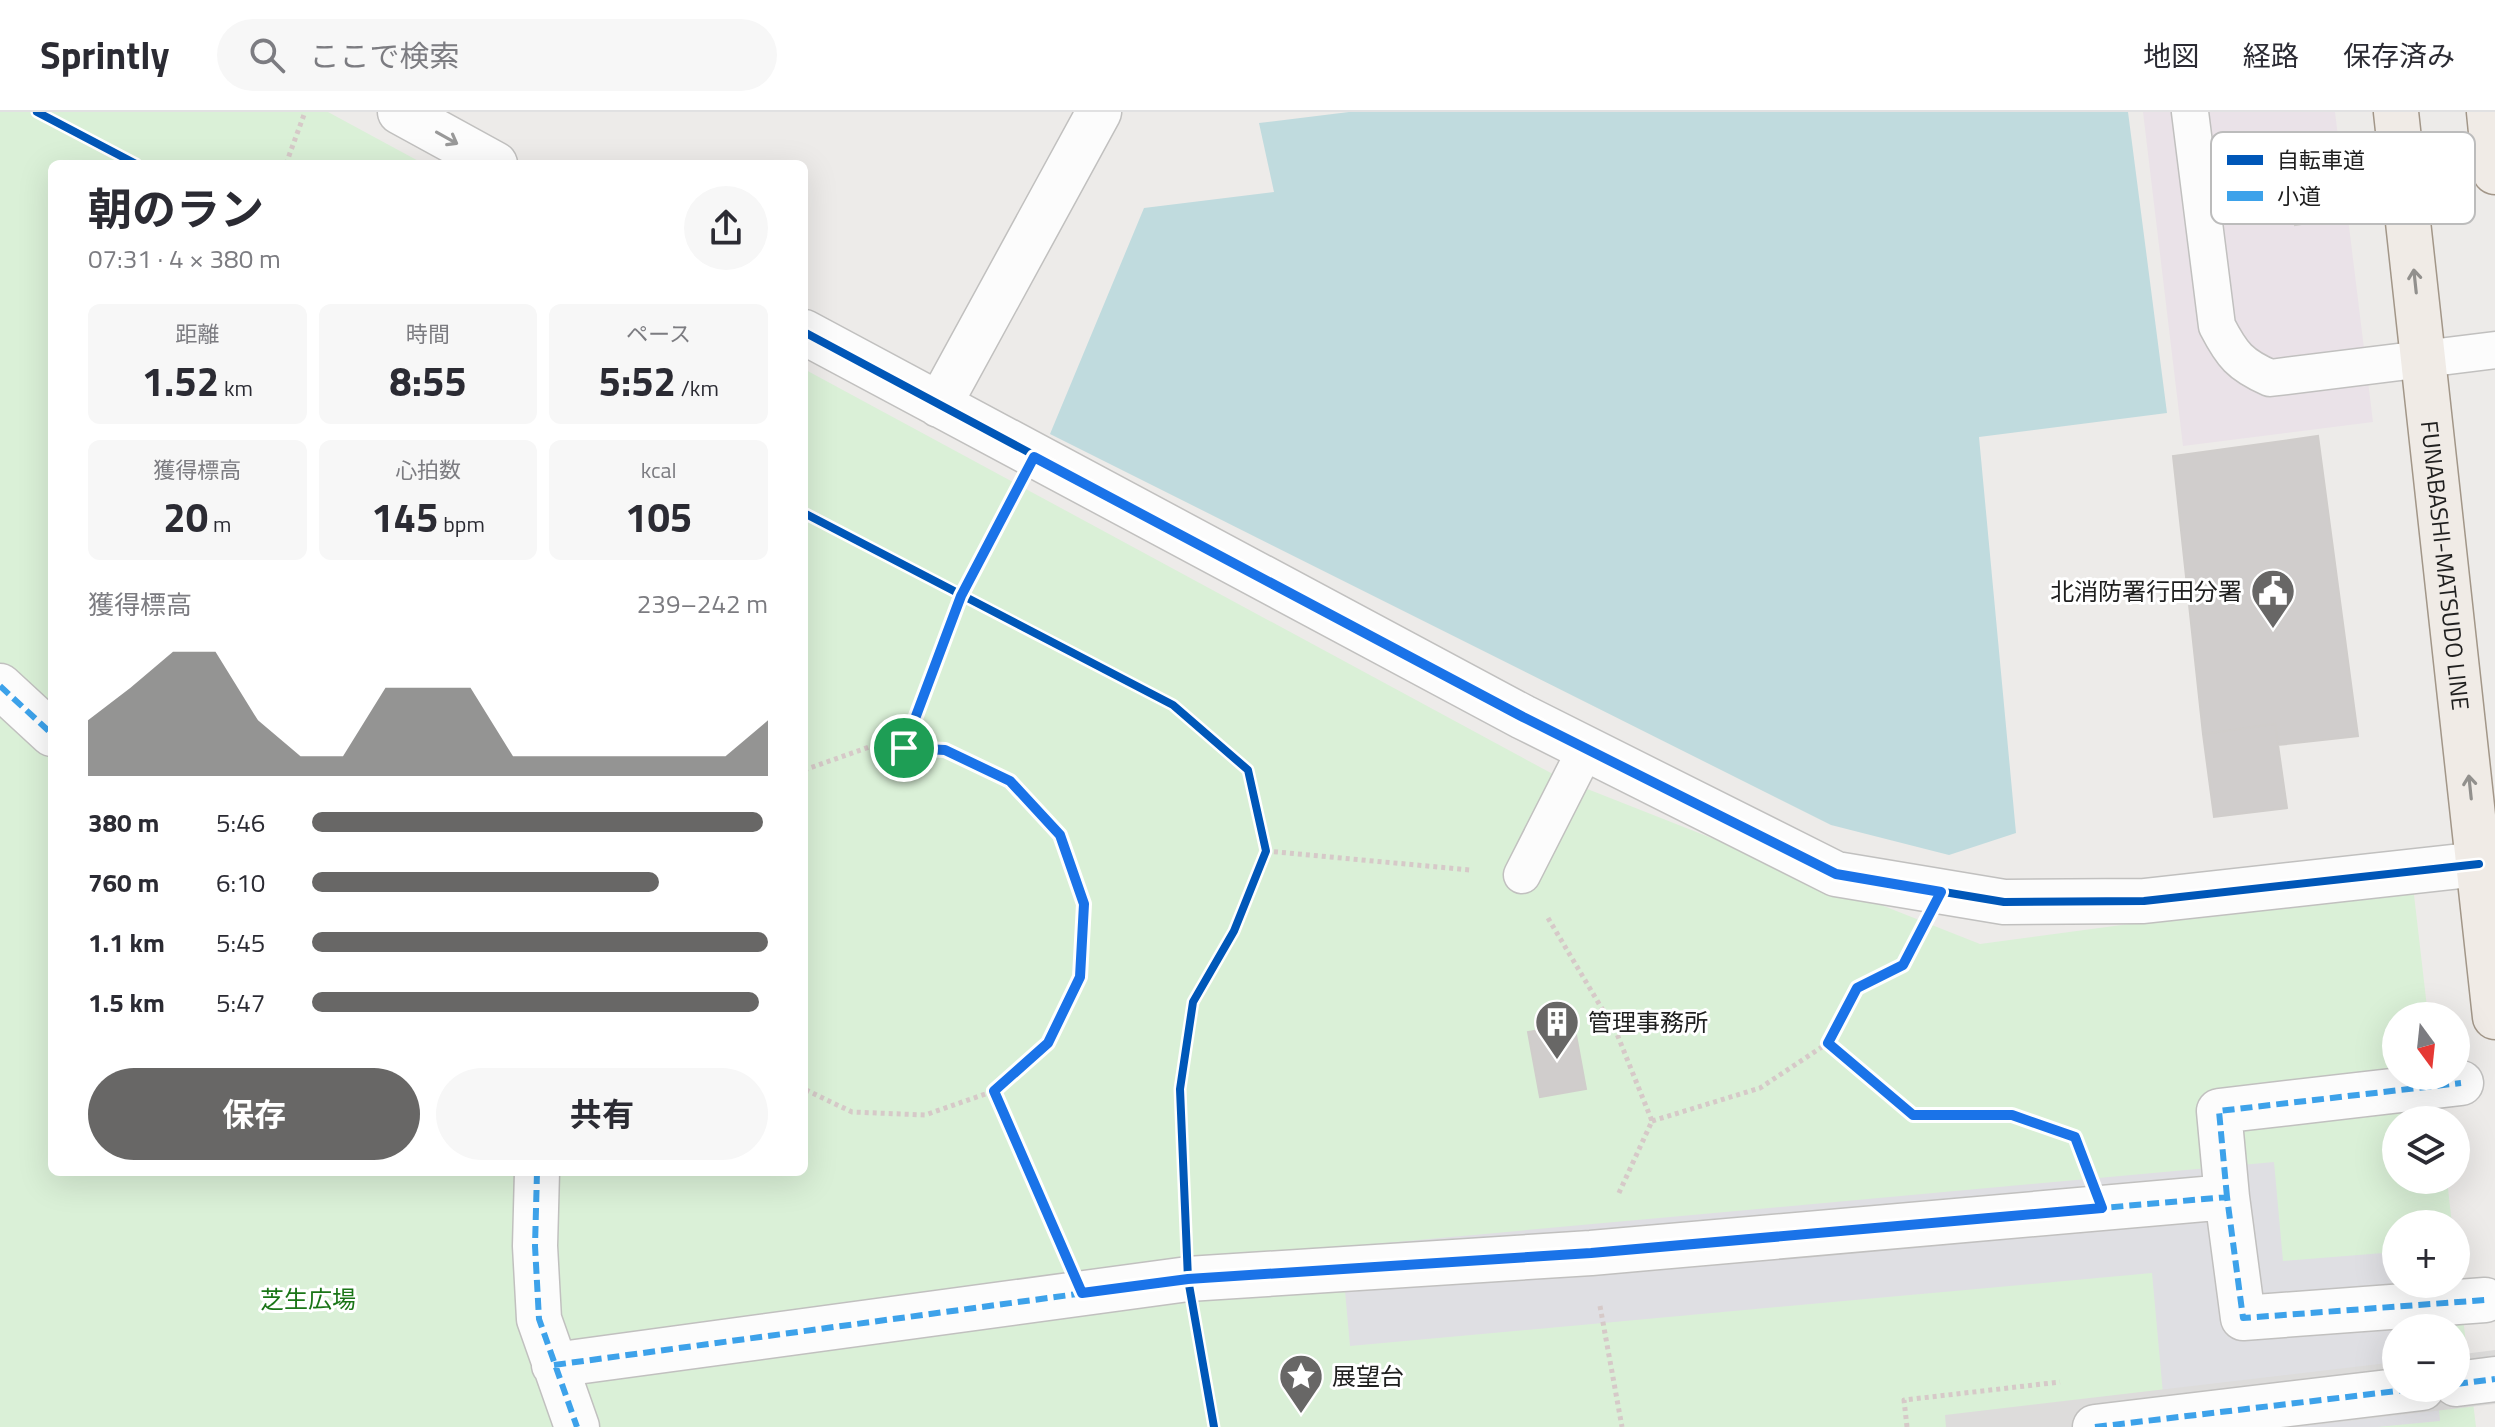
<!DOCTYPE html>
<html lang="ja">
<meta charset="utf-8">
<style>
:root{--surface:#fff;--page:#f7f7f7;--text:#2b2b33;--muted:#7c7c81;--line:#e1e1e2;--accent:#686766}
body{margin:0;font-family:"Titillium Web","Noto Sans JP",sans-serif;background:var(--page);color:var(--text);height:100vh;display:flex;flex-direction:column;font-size:30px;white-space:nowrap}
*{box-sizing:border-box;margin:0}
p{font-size:26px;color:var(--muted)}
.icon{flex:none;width:44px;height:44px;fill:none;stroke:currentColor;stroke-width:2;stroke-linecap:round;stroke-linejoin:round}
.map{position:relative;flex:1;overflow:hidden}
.side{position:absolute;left:48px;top:48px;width:760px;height:1016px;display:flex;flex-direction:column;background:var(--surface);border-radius:12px;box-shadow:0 8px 32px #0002}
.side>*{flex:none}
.needle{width:52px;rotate:165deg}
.buttons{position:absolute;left:2382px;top:890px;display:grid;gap:16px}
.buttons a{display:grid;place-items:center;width:88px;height:88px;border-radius:50%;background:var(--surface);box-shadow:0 8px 32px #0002;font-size:40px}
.pin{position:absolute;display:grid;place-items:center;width:68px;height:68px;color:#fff;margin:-34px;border:4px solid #fff;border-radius:50%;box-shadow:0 2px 8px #0007}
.round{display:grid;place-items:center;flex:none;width:84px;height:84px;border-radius:42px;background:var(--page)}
.headline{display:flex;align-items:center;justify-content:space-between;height:136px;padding:0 40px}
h1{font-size:44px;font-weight:700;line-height:60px}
.figures{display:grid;grid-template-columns:repeat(3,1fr);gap:12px;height:136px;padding:8px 40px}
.figures div{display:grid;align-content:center;border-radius:12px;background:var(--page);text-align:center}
.figures b{font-size:40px;font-weight:700}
.figures small{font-size:22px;font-weight:400}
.figures p{font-size:22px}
.chart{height:224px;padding:16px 40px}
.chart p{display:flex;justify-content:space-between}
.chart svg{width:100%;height:144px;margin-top:8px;fill:var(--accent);opacity:.7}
.cta{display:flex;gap:16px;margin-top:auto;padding:16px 40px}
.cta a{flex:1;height:92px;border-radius:48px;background:var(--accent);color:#fff;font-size:32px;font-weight:700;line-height:92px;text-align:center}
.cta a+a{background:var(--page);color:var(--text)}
ul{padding:0 40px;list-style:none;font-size:26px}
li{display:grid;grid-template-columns:128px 96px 1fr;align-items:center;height:60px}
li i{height:20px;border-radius:10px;background:var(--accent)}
header{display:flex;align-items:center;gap:48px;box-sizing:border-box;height:112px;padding:0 40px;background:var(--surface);border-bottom:2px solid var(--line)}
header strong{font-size:38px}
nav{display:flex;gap:44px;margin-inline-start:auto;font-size:28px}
.search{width:560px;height:72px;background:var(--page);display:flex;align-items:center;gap:20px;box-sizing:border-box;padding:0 28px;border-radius:44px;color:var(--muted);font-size:30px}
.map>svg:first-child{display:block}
</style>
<header>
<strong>Sprintly</strong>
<div class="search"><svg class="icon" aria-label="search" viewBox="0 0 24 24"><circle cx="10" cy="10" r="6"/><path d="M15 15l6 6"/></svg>ここで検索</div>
<nav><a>地図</a><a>経路</a><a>保存済み</a></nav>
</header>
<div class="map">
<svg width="2495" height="1315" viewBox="0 0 2495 1315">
<rect width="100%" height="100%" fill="#edebe9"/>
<path fill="#eae2e8" d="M2143 0H2335L2373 310 2183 334Z"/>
<path fill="#daf0d7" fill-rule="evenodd" d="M0 0H328L424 52H52V1060H804V257L1562 667 1980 832 2413 774 2428 904H2396V964H2435L2440 1008H2396V1068H2447L2452 1112H2396V1172H2456V1147L2476 1315H0ZM2396 1216H2456V1276H2396Z"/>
<path fill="#dfdfe3" d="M2274 1050 2283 1149 2396 1140V1172H2428L2432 1216H2396V1276H2437L2440 1309 2377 1315H2166L2152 1161 1350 1234 1341 1135Z"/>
<path fill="#c0dbde" d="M1349 0H2128L2167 301 1979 325 2016 721 1949 743 1831 713 1050 322 1144 96 1274 80 1259 11Z"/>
<path fill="#dddcdb" d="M2495 1238V1292L2297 1315H1946L1945 1303 2396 1250V1276H2456V1243Z"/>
<path fill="#d0cdcc" stroke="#d0cdcb" stroke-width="2" d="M2330 50 2339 106 2295 113 2287 56Z
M2318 324 2358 624 2278 633 2275 612 2203 622 2173 344Z
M2275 612 2287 696 2214 705 2203 622Z
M1574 912 1586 977 1540 985 1528 920Z"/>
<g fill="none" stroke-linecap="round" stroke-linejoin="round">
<g stroke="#c1c0bf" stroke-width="39">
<path id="lane" d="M2190 0 2217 214C2232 243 2240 253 2270 266L2495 238
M1522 763 1586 637"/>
</g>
<g stroke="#c1c0bf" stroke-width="47">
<path id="street" d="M400 0 495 52
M804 220 1523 605 1836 762 2004 790 2144 789 2479 752
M939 293 1099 0
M0 574 52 622
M537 1060 535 1134 539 1207 577 1315
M2227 1085 2219 999 2461 971
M554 1253 1188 1167 1591 1141 2227 1085 2243 1206 2485 1188
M2456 1272 2495 1267
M2095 1315 2422 1276"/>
</g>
<g stroke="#a29688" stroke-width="47">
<g id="primary">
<path id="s1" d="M2396 0 2495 905"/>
<path d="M2489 0 2495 60"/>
</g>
</g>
<path stroke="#d6c9c8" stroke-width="5" stroke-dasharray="4 4" stroke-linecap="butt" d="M286 52 305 0
M904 636 961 484 1010 391
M804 658 872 634 904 636 945 638 1010 669 1060 723 1084 792 1080 865 1048 931 994 979 925 1003 852 1000 804 977
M1266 739 1470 758
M1548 806 1617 922 1652 1009 1618 1083
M1828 931 1913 1003H2012L2075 1025 2081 1042
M994 979 1059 1129
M1652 1009 1760 976 1828 931 1857 876 1903 853 1915 830
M1600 1194 1622 1315
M1907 1315 1904 1288 2060 1270"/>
<use href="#lane" stroke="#fcfcfc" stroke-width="36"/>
<use href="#street" stroke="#fcfcfc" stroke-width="44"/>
<use href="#primary" stroke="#f0ebe6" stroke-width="44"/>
<path stroke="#3da2ea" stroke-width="6" stroke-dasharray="12 6" stroke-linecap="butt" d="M0 574 52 622
M537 1060 535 1134 539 1207 577 1315
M2227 1085 2219 999 2461 971
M554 1253 1188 1167 1591 1141 2227 1085 2243 1206 2485 1188
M2456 1272 2495 1267
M2095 1315 2422 1276"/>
<g stroke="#fff" stroke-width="13">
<path id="cycleway" d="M37 0 136 52
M804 220 1523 605 1836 762 2004 790 2144 789 2479 752
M804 401 1173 593 1248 658 1266 739 1234 819 1193 890 1180 977 1188 1167 1214 1315"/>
</g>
<use href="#cycleway" stroke="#0057b8" stroke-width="8"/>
</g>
<defs><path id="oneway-shaft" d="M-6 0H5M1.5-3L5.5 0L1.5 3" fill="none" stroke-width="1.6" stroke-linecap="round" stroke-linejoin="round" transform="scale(2)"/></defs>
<use stroke="#999" href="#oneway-shaft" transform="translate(447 26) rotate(29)"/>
<g stroke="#92908d">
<use href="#oneway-shaft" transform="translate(2415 169) rotate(-96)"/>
<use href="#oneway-shaft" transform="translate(2470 675) rotate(-96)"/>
</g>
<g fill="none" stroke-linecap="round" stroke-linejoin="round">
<g stroke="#fff" stroke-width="16">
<path id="route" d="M1034 345 1523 605 1836 762 1941 780 1903 853 1857 876 1828 931 1913 1003H2012L2075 1025 2102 1096 1591 1141 1188 1167 1082 1181 994 979 1048 931 1080 865 1084 792 1060 723 1010 669 945 638 904 636 961 484Z"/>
</g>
<use href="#route" stroke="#1a73e8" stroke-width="10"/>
</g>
<defs>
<g id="civic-pin" transform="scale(2.3)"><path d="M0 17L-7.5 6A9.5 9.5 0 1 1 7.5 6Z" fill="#686766" stroke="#fff"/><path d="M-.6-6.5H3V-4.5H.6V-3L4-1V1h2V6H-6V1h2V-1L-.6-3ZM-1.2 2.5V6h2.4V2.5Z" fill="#fff"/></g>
<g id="building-pin" transform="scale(2.3)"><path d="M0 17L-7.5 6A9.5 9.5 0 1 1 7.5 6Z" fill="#686766" stroke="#fff"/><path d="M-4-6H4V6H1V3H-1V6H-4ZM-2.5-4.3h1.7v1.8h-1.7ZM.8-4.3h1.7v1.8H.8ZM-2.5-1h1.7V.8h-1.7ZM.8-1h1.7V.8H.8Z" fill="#fff"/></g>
<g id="sight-pin" transform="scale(2.3)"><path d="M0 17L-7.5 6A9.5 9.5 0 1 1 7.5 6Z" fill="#686766" stroke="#fff"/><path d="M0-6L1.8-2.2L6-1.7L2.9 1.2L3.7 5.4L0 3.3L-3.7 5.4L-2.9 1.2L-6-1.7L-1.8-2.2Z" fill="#fff"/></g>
</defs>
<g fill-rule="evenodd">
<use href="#civic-pin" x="2273" y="479"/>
<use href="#building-pin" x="1557" y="910"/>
<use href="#sight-pin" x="1301" y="1264"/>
</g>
<g text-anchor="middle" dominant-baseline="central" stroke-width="6" stroke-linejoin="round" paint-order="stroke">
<g font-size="24" fill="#202020" stroke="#fff">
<text stroke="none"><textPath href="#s1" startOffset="456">FUNABASHI-MATSUDO LINE</textPath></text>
</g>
<g font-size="24" fill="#202020" stroke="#fff" text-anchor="start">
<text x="2242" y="479" text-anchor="end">北消防署行田分署</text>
<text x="1588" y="910">管理事務所</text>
<text x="1332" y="1264">展望台</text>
</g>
<g font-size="24" fill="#1a7517" stroke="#fff">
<text x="308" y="1187">芝生広場</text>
</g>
</g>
<rect x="2211" y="20" width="264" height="92" rx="12" fill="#fff" stroke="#bcbcbc" stroke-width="2"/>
<rect x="2227" y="43" width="36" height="10" fill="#0057b8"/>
<rect x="2227" y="79" width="36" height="10" fill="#3da2ea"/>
<g font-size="22" fill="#202020">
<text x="2277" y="56">自転車道</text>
<text x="2277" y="92">小道</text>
</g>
</svg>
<div class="buttons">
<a><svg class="needle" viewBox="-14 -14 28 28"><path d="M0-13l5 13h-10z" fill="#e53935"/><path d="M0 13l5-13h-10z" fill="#7c7c81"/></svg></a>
<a><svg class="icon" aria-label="layers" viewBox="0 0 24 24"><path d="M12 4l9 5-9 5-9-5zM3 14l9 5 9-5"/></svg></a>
<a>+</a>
<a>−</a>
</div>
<div class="pin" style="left:904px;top:636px;background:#1e9e55"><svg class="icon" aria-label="arrive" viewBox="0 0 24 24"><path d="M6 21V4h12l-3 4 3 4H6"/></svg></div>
<section class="side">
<div class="headline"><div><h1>朝のラン</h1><p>07:31 · 4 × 380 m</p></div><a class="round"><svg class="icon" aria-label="share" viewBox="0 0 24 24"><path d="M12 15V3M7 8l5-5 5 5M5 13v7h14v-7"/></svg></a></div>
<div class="figures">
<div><p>距離</p><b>1.52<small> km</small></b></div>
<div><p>時間</p><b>8:55</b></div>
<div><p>ペース</p><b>5:52<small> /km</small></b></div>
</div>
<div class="figures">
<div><p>獲得標高</p><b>20<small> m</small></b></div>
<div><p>心拍数</p><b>145<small> bpm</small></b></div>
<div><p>kcal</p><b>105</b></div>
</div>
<div class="chart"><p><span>獲得標高</span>239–242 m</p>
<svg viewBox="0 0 160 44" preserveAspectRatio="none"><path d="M0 44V27L10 17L20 6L30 6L40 27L50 38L60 38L70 17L80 17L90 17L100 38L110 38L120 38L130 38L140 38L150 38L160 27V44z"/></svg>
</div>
<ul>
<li><b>380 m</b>5:46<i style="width:99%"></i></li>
<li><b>760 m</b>6:10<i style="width:76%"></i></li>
<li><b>1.1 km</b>5:45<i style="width:100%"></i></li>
<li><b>1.5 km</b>5:47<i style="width:98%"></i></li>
</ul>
<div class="cta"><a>保存</a><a>共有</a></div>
</section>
</div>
